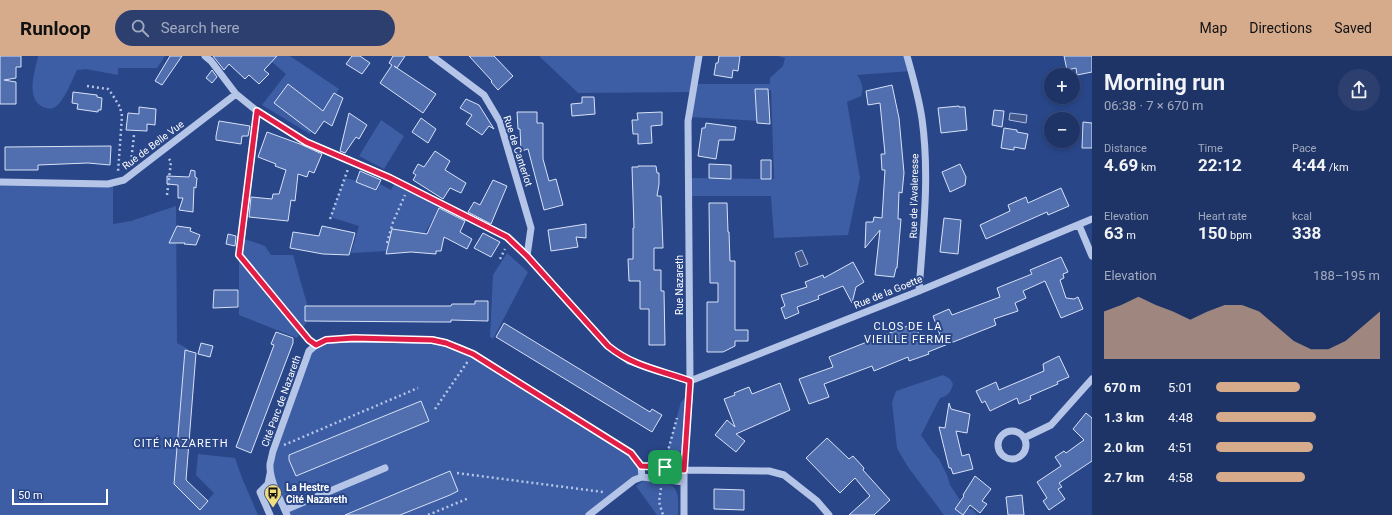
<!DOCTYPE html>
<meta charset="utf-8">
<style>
:root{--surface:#1f3466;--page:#2c3f6f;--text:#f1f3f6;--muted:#a1aabf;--line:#3c4f7a;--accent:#d6ab8b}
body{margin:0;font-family:Roboto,sans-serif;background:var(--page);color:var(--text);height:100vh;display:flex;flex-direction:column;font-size:15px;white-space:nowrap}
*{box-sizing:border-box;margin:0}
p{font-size:13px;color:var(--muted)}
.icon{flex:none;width:22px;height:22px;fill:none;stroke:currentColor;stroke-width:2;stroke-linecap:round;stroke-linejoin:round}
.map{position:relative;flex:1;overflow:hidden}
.sheet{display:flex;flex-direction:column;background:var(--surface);width:300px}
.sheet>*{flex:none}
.controls{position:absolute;left:1044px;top:12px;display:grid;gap:8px}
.controls a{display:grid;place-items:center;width:36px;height:36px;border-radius:50%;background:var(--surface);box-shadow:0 2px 6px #0003,0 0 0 1px var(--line);font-size:20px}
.scale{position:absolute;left:12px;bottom:10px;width:96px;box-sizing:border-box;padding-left:4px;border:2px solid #fff;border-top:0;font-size:11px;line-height:14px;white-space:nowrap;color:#fff;-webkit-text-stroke:3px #294688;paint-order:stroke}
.pin{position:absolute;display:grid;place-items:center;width:34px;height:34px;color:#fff;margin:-17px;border-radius:8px;box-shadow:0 2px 6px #0006}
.round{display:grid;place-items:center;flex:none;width:42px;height:42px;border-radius:21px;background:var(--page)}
.overview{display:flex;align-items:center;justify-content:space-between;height:68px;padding:0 12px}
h1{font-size:22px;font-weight:700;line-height:30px}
.figures{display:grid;grid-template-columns:repeat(3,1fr);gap:6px;height:68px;padding:4px 12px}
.figures div{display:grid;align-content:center}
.figures b{font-size:17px;font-weight:700}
.figures small{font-size:11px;font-weight:400}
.figures p{font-size:11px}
.chart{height:112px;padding:8px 12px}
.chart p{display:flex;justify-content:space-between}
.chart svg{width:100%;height:72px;margin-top:4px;fill:var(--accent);opacity:.7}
ul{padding:0 12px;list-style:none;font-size:13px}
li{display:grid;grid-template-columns:64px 48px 1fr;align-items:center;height:30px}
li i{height:10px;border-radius:5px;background:var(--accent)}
header{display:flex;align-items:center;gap:24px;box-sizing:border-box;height:56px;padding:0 20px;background:var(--accent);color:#111}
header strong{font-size:19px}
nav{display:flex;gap:22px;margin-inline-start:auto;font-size:14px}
.search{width:280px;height:36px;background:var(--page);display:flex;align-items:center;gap:10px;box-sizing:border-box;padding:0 14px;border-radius:22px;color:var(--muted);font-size:15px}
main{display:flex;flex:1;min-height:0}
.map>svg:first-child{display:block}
</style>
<header>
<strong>Runloop</strong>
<div class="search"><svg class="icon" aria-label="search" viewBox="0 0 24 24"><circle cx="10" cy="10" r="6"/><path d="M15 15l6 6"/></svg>Search here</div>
<nav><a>Map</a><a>Directions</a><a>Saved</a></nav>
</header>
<main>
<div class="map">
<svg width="1092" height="459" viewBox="0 0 1092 459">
<rect width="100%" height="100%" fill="#294688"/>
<path fill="#3d5ea4" d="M38 0H165L157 12H118V19L86 13 77 14C72 24 64 46 55 51 52 54 47 52 43 51 25 42 35 16 38 0Z
M265 0H290L339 33 310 78 262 49 286 18Z
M539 0H699L695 28H770V22L783 10 785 2 777 0H907L911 15 857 19C862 26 864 32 861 40L847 46 860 122 848 179 774 182 771 140H689V122L774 123 771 34H761V65L689 61 693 36 578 37Z
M381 64 404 80 384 113 359 100Z
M345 122 371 128 369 132 377 135 380 128 391 134 396 125 442 148 419 187 389 195 351 197 359 170 330 161Z
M0 126 113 128V168L131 165 176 150 177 287 188 293 176 427 202 451 214 437 196 419 198 398 235 402 242 422 258 459H0Z
M242 182 265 190 271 199H293L307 248V265L297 282 239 259V199Z
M507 197 528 216 493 283 490 281 493 219Z
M322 285 446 286 464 292 647 410 632 425 589 459H290L271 417V395L306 302Z
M943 319 950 323 953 328C951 336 948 340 940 342L921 379 932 395 939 403 947 419 950 429 965 452 972 453 978 459H944L908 411 897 392 892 346 896 335Z
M690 337 682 394 671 404H665L681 346Z
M644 424C651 425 660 423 666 426 681 431 678 447 678 459H657L636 430Z"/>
<path fill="#445989" stroke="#aabfe8" d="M1010 57 1027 59 1026 67 1009 64Z
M802 194 808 208 800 211 795 197Z"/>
<path fill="#516faf" stroke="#d8e2f7" d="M0 0H21V11H16V22L4 24 16 26V48H0Z
M170 0H182L162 29 155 25Z
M213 0H277L264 14 269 18 259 28 249 19 245 23 229 8 224 14Z
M352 0H360L370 7 362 18 346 8Z
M393 0H405L397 12 394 10 436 38 423 57 380 27 392 9 389 7Z
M469 0H494L513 20 498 34 491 26 492 25Z
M719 0H740L738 15 733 14 732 22 714 19 716 7H718Z
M1064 0H1092V16L1077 19 1076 12 1067 14Z
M212 14 217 21 212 27 206 22Z
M288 28 323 55 334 37 343 42 332 70 324 65 315 78 274 47Z
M892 29 899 62 904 117 902 137 899 136 898 163H901L897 212H896L894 221 875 219 880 174 865 192 866 166H873L874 161 882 162 885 114H882L881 98H885L880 47 868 49 866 35Z
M755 33H768L770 68 757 67Z
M73 36 97 39V41L102 42 101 54H98V56L77 53 78 48 72 47Z
M582 41H594L595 58 572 60 571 48 582 47Z
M466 43 479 49 494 73 489 70 482 79 466 68 472 59 460 52Z
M959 50V51H965L967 74 941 77 938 52Z
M139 51 156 53 155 69 147 68V75L126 74 128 57 139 58Z
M994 54 1004 55 1002 71 992 69Z
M517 56H537V67H543V103L549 125 556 123 563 149 544 154 528 93 521 95 520 73H518Z
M662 56V69L651 70 652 87 638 88V78H633L632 64H638L637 57Z
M349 57 367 69 359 83 356 81 345 97 340 95Z
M421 62 436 73 428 87 412 76Z
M219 65 250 70 248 80H242L241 88 216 84V80Z
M1083 66 1092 67V92H1082Z
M706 67 736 71 734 84H719L716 103 698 100 702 72H705Z
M1004 72 1017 74V76L1028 78 1025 93 1014 91V94L1001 92Z
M267 76 300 88 322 98 314 117 309 115 307 121 298 118 295 145 291 144 288 165 249 161 251 141 272 143 273 138H279L286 114 275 110 276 108 258 101Z
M111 90 110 109 88 107 38 109V114H5V91Z
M435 95 450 105 445 114 466 127 461 137 450 132 443 143 413 124 416 119 413 117 418 108 424 111Z
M761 104H771V123H761Z
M709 108 731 109V123L709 122Z
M960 108 966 121 965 129 950 136 942 116Z
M638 110H656L657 117H659V128L657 140H661L663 192H654V214H661V235H664L665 289H649V253H640V225H629L628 203H633V172H634L632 111H638Z
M191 114 195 115V121L197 122 196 132 194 131 193 156 179 154 183 142H178V129L167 128V120L189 121Z
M360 115 381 124 376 134 356 126Z
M493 124 507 130 491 168 468 156 474 146 480 149Z
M1061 132 1069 150 1048 159 1047 156 986 183 980 169 1010 155 1008 149 1026 141 1028 147Z
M709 147H727L728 176H729L730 205H735V274H748V285H735V290L723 296H707V246H718V227H710Z
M439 152 465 165 460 176 472 183 467 193 444 181 441 195H436V198L411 196 386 198 392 173 427 178Z
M944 162 961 164 958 198 940 196Z
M586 168V182L576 181 578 191 551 195 548 174Z
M177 170 191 172 190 175 200 179 196 189 184 188 185 187H169Z
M322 170 355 177 349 199 323 198 290 192 293 176 319 180Z
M483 177 500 186 491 201 474 192Z
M228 178 236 180 235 190 226 188Z
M1061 201 1068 216 1063 218 1064 222 1060 224 1066 242 1074 243 1078 241 1083 253 1061 262 1045 225 1023 235 1026 242 1015 247 1018 255 994 263 996 269 928 296 929 298 909 305 908 301 874 315 872 310 824 328 829 341 809 348 799 323 833 311 829 301 915 267 921 285 940 279 933 260 949 253 952 259 1000 241 997 232 1032 218 1030 214Z
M853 206 864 226 856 231 852 247 843 230 818 240 819 243 797 251 799 257 785 263 781 252 785 250 781 239 807 231 805 226 823 219 824 222Z
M214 234H238V251L213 252Z
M475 245H488V265L451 264V266H438L305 265V250H451L452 248H475Z
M504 267 650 356 652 353 662 359 652 376 496 281Z
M276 276 293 282V287L251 397 236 391 274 289 271 288Z
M201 287 213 290 210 301 198 298Z
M185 294 196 297 186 424 208 445 200 454 174 428Z
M1059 300 1069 321 1057 326 1058 328 1030 340 1031 343 1019 348 1017 342 990 355 985 345 982 347 976 335 996 326 999 334 1044 315 1043 308Z
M780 327 790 354 736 378 745 385 736 396 715 379 727 364 735 371 724 343 735 339 734 337 749 331 752 338Z
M421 345 429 365 296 420 289 404V399Z
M949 347 951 353 970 358 967 377 956 375 962 400 969 398 973 413 953 418 951 412H949L939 371 945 372Z
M1086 357 1092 362V405L1059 427 1062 431 1058 433 1065 443 1049 454 1043 445 1047 442 1037 426 1061 410 1055 401 1064 395 1066 397 1084 384 1073 373Z
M827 382 849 403 853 400 864 412 863 414 890 444 874 459H849L870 440 855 422 840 437 806 402Z
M450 415 458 435 450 439 400 459H345Z
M975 420 991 433 982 445 987 448 980 457 970 449 963 459 955 453 964 440 963 439Z
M714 433 744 434V454L714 453Z
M1022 439 1024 459H1008L1006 441Z"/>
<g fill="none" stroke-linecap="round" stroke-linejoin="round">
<path stroke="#b5c5e8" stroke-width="2.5" stroke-dasharray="2 3" stroke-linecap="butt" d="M87 30 108 33 112 38 120 51 122 60 118 116
M131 106 134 79
M167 139 171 106 168 101
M330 163 348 113
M387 187 393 166 405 139
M500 203 505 193
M245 206 309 284
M435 353 468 305
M284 389 418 332
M666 402 677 362
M457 417 603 436
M661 432 659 446 663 459
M428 459 469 442"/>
<path stroke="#b5c5e8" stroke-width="7" d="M205 0 211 5 236 38 257 55 306 86 390 122 507 181 527 200 608 290 629 305 690 325
M432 0 484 39 500 66 531 172 527 200
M907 0C913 21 919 42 922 63 930 120 923 177 919 235
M0 126 108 128 124 124 236 38
M1079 169 1092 200
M239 199 257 55
M690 325 919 235 1092 163
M998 389a14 14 0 1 1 28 0a14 14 0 1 1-28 0Z
M1024 382 1051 369 1092 323
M641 410 665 411 684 414 769 415 784 419 817 445 829 459
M285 454 385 412
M270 459 260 436 268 428 270 418
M287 459C281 444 269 425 270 408 271 404 272 399 273 395L309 295 316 289 326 284 354 283 432 284 446 287 460 292 475 299 631 397 641 410 642 421
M589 459 634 424 642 421 684 426
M684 459V414L690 325 688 65 699 0"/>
</g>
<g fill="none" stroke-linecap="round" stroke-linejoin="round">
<g stroke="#fff" stroke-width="8">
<path id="route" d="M257 55 306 86 390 122 507 181 527 200 608 290C634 311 660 314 690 325L684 414 665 411 641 410 631 397 473 298 446 287 432 284 354 282 326 284 316 289 309 284 239 199Z"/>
</g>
<use href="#route" stroke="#e11d48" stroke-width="5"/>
</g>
<defs>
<g id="bus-pin" transform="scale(0.9)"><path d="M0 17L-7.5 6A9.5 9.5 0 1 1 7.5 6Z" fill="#f0dd7b" stroke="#294688"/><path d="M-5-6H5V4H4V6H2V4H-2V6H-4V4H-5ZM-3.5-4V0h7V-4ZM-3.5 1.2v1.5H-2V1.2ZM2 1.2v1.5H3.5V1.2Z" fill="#111"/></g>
</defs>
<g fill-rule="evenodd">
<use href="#bus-pin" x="273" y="437"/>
</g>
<g text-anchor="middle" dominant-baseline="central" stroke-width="4" stroke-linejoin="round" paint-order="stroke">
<g font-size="10" fill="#fff" stroke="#294688">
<text transform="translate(153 89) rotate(-37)">Rue de Belle Vue</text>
<text transform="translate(518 95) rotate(72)">Rue de Canterlot</text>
<text transform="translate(914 140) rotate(-89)">Rue de l'Avaleresse</text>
<text transform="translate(679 229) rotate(-90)">Rue Nazareth</text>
<text transform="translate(888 236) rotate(-22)">Rue de la Goette</text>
<text transform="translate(281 345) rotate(-70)">Cité Parc de Nazareth</text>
</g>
<g font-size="10" font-weight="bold" fill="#fff" stroke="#294688" text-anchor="start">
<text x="286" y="431">La Hestre<tspan x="286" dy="12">Cité Nazareth</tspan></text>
</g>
<g font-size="11" letter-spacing="1" fill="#fff" stroke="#294688">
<text x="908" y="270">CLOS DE LA<tspan x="908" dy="13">VIEILLE FERME</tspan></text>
<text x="181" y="387">CITÉ NAZARETH</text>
</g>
</g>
</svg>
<div class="controls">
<a>+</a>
<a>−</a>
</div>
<div class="scale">50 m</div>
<div class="pin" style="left:665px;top:411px;background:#1e9e55"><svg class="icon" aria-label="arrive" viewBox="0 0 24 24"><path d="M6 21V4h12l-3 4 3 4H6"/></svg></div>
</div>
<section class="sheet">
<div class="overview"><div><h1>Morning run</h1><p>06:38 · 7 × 670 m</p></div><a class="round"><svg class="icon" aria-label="share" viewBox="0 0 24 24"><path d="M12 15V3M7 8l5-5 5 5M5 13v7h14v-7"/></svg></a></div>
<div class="figures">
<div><p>Distance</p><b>4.69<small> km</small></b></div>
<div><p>Time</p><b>22:12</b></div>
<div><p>Pace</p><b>4:44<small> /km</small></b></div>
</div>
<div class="figures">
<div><p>Elevation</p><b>63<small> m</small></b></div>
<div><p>Heart rate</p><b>150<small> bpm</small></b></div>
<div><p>kcal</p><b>338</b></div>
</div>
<div class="chart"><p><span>Elevation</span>188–195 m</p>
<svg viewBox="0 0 160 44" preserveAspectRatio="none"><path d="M0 44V15L10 11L20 6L30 11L40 15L50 20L60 15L70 11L80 11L90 15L100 24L110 33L120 38L130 38L140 33L150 24L160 15V44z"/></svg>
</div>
<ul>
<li><b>670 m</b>5:01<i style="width:51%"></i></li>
<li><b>1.3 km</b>4:48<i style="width:61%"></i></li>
<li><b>2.0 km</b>4:51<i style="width:59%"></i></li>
<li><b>2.7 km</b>4:58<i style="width:54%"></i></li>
</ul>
</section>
</main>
